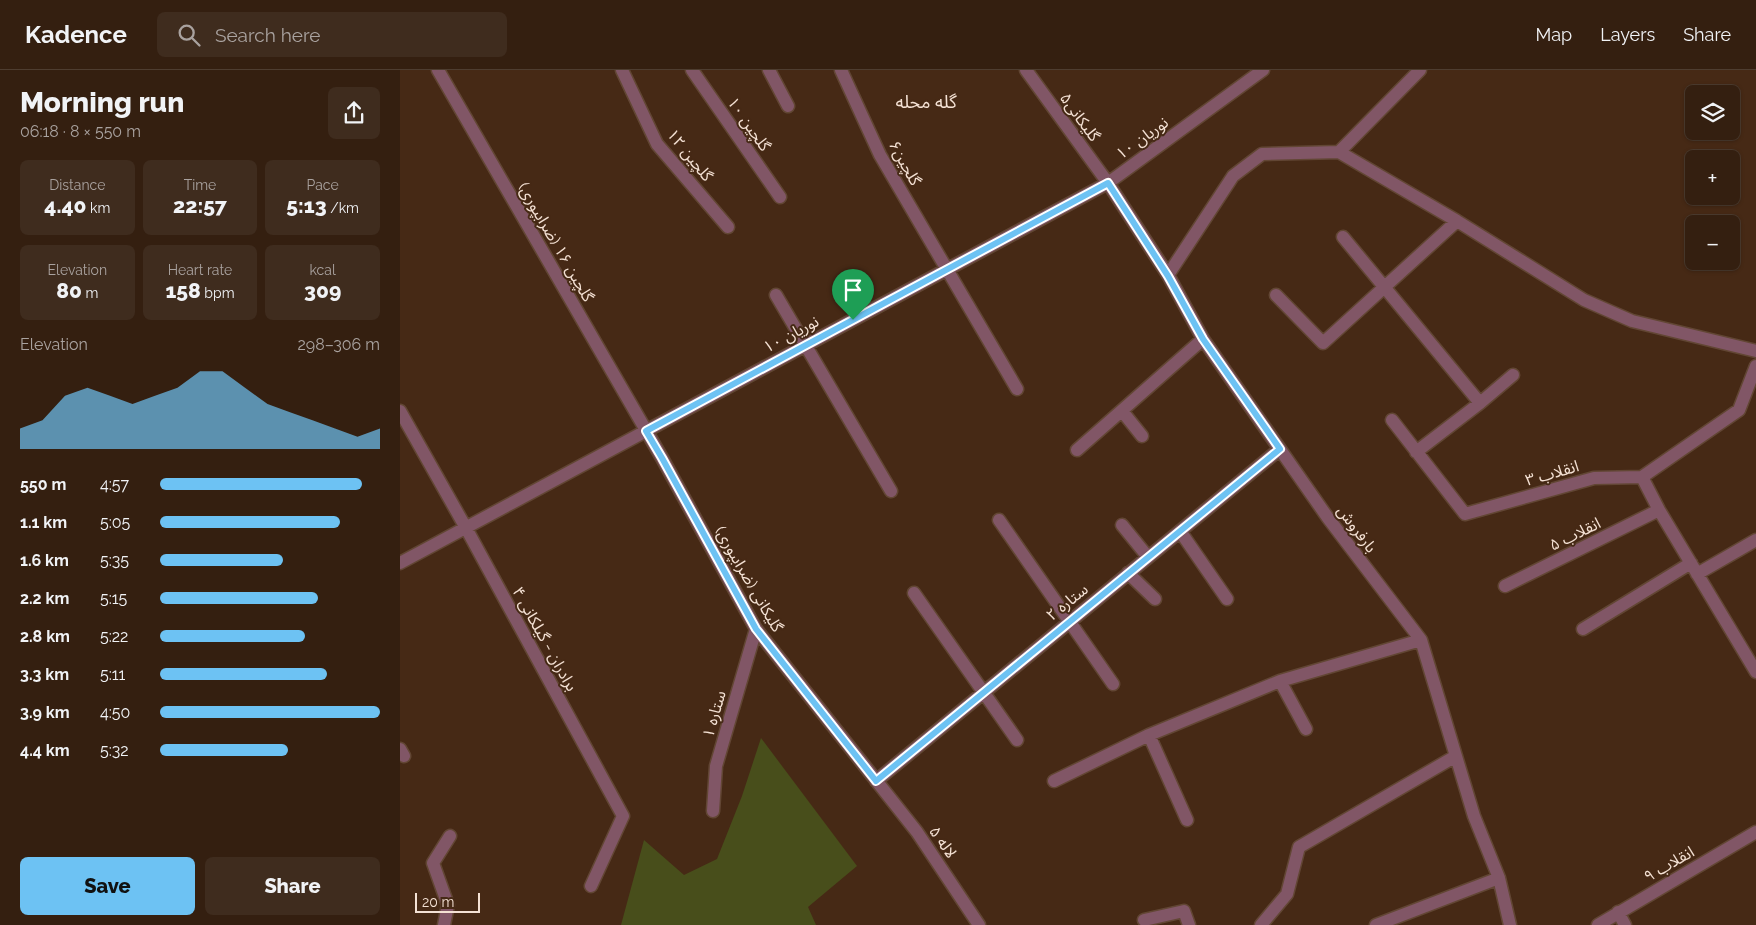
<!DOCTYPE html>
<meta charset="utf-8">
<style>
:root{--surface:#341f10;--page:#3f2c1e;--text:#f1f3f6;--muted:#a9a29f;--line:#4e3d30;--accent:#6dc2f3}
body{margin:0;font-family:Raleway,"Noto Sans Arabic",sans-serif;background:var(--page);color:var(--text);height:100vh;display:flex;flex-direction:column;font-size:19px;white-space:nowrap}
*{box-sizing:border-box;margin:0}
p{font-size:16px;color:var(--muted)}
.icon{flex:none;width:28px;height:28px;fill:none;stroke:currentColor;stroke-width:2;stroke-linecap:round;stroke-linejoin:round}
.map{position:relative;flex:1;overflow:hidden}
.drawer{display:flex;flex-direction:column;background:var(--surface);width:400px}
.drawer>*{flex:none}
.fabs{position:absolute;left:1285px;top:15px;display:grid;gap:10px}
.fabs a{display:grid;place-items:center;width:55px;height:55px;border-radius:8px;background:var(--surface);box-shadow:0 1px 4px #0004,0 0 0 1px var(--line);font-size:25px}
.scale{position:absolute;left:15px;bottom:12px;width:65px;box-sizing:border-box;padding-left:5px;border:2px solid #f4e1d4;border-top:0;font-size:14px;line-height:18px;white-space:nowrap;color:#f4e1d4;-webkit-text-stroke:4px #462915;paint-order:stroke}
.pin{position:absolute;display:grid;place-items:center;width:42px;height:42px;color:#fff;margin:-51px -21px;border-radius:50% 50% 50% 0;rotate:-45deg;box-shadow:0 0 5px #0007}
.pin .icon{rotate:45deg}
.round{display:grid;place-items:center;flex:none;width:52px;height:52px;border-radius:8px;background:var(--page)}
.overview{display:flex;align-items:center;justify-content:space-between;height:85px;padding:0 20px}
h1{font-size:28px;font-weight:800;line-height:38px}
.stats{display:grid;grid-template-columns:repeat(3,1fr);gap:8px;height:85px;padding:5px 20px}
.stats div{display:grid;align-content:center;border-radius:8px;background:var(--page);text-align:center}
.stats b{font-size:21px;font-weight:800}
.stats small{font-size:14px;font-weight:400}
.stats p{font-size:14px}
.chart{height:140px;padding:10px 20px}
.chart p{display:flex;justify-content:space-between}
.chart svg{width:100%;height:90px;margin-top:5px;fill:var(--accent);opacity:.7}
.button{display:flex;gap:10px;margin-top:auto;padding:10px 20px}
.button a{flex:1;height:58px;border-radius:8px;background:var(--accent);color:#111;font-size:20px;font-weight:800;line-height:58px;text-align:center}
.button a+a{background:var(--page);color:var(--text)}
ul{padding:0 20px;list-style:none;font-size:16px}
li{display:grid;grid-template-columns:80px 60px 1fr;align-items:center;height:38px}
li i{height:12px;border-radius:6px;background:var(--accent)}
header{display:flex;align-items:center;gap:30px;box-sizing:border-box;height:70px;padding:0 25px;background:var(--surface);border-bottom:1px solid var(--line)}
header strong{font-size:24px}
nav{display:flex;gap:28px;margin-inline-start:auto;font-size:18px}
.search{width:350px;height:45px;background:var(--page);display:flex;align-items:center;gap:12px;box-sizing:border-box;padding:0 18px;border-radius:8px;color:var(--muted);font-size:19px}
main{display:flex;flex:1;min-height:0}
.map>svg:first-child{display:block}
</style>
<header>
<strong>Kadence</strong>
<div class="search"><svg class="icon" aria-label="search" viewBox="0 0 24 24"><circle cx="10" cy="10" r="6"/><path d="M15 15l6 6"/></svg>Search here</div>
<nav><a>Map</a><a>Layers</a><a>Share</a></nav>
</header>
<main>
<section class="drawer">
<div class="overview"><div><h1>Morning run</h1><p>06:18 · 8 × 550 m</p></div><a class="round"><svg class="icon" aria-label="share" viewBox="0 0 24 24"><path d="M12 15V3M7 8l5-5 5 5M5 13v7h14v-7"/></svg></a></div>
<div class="stats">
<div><p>Distance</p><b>4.40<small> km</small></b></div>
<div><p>Time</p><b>22:57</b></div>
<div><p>Pace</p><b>5:13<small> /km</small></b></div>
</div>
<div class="stats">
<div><p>Elevation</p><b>80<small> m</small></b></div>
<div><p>Heart rate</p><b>158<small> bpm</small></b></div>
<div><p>kcal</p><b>309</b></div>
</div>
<div class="chart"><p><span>Elevation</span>298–306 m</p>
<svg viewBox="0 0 160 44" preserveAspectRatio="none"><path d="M0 44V34L10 30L20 18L30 14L40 18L50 22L60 18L70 14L80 6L90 6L100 14L110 22L120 26L130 30L140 34L150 38L160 34V44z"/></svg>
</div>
<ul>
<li><b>550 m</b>4:57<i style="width:92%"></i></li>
<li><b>1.1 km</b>5:05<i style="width:82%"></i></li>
<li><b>1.6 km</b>5:35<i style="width:56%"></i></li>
<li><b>2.2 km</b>5:15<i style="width:72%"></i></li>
<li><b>2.8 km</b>5:22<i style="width:66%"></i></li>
<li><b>3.3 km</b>5:11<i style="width:76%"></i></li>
<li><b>3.9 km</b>4:50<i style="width:100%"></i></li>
<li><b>4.4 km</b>5:32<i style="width:58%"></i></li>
</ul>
<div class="button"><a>Save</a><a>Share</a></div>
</section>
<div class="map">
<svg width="1356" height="855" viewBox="0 0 1356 855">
<rect width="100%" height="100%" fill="#462915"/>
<path fill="#484e1b" d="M361 668 457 796 408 837 416 855H221L244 770 284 805 317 789 342 726Z"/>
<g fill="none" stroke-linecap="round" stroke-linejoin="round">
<g stroke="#624634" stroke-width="15">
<path id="street" d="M38 0 262 388 356 559 517 762 579 855
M222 0 257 74 328 157
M292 0 380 127
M369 0 388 36
M441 0 480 85 617 319
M626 0 708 113 768 205 803 269 928 448 1021 570 1074 746 1099 808 1110 855
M939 82 1020 0
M943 167 1080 333
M768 205 833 106 862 84 939 82 1057 151 1184 230 1232 251 1356 281
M376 225 491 421
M876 225 923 273 1057 151
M0 341 66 458 223 746 191 816
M722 341 742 366
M992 350 1065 444 1194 408 1242 407
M677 380 803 269
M1016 382 1080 333 1113 305
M1242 407 1259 440 1356 602
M1242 407 1339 340 1356 296
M599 450 713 614
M722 455 748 487
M780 461 827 529
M0 493 708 113 863 0
M728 503 755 529
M1297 504 1356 470
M1105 516 1259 440
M514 523 617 670
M1183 559 1291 493
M880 611 906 659
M749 665 787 750
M0 679 4 686
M476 711 880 379
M654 711 749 665 880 611 1021 570
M313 741 316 696 356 559
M1218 842 1225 855
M744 850 784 841 789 855
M44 855 48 835 33 793 50 766
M861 855 887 824 899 777 1056 686
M976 855 1099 808
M1198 855 1356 762"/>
</g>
<use href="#street" stroke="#815666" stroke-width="12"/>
</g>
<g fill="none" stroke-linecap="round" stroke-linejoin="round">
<g stroke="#fff" stroke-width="10">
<path id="route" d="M708 113 768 206 803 269 880 379 476 711 356 559 262 388 246 361Z"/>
</g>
<use href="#route" stroke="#6dc2f3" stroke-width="6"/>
</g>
<g text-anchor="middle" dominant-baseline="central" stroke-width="4" stroke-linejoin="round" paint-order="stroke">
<g font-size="16" fill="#f4e1d4" stroke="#462915">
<text transform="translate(680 47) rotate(54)">گلیکانی۵</text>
<text transform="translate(349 54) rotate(55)">گلچین ۱۰</text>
<text transform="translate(742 68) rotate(-36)">نوریان ۱۰</text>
<text transform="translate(290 85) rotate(51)">گلچین ۱۲</text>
<text transform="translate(505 93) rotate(61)">گلچین۶</text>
<text transform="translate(156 172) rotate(60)">گلچین ۱۶ (ضرابپوری)</text>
<text transform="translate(391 264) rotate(-28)">نوریان ۱۰</text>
<text transform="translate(1152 403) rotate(-16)">انقلاب ۳</text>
<text transform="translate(957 459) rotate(53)">بارفروش</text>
<text transform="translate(1175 464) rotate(-26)">انقلاب ۵</text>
<text transform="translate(349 509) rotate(60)">گلیکانی (ضرابپوری)</text>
<text transform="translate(667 532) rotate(-39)">ستاره ۲</text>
<text transform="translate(145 569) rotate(61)">برادران - گیلکانی ۴</text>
<text transform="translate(314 644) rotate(-74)">ستاره ۱</text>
<text transform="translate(543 772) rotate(55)">لاله ۵</text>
<text transform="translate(1269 794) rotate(-30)">انقلاب ۹</text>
</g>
<g font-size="18" fill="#f4e1d4" stroke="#462915">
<text x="526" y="31">گله محله</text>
</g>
</g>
</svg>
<div class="fabs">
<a><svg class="icon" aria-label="layers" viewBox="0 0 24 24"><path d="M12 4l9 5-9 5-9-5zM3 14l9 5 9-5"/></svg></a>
<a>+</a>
<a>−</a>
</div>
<div class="scale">20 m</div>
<div class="pin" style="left:453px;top:250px;background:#1e9e55"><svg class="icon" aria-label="arrive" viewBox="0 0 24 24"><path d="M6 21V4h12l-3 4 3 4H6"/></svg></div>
</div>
</main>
